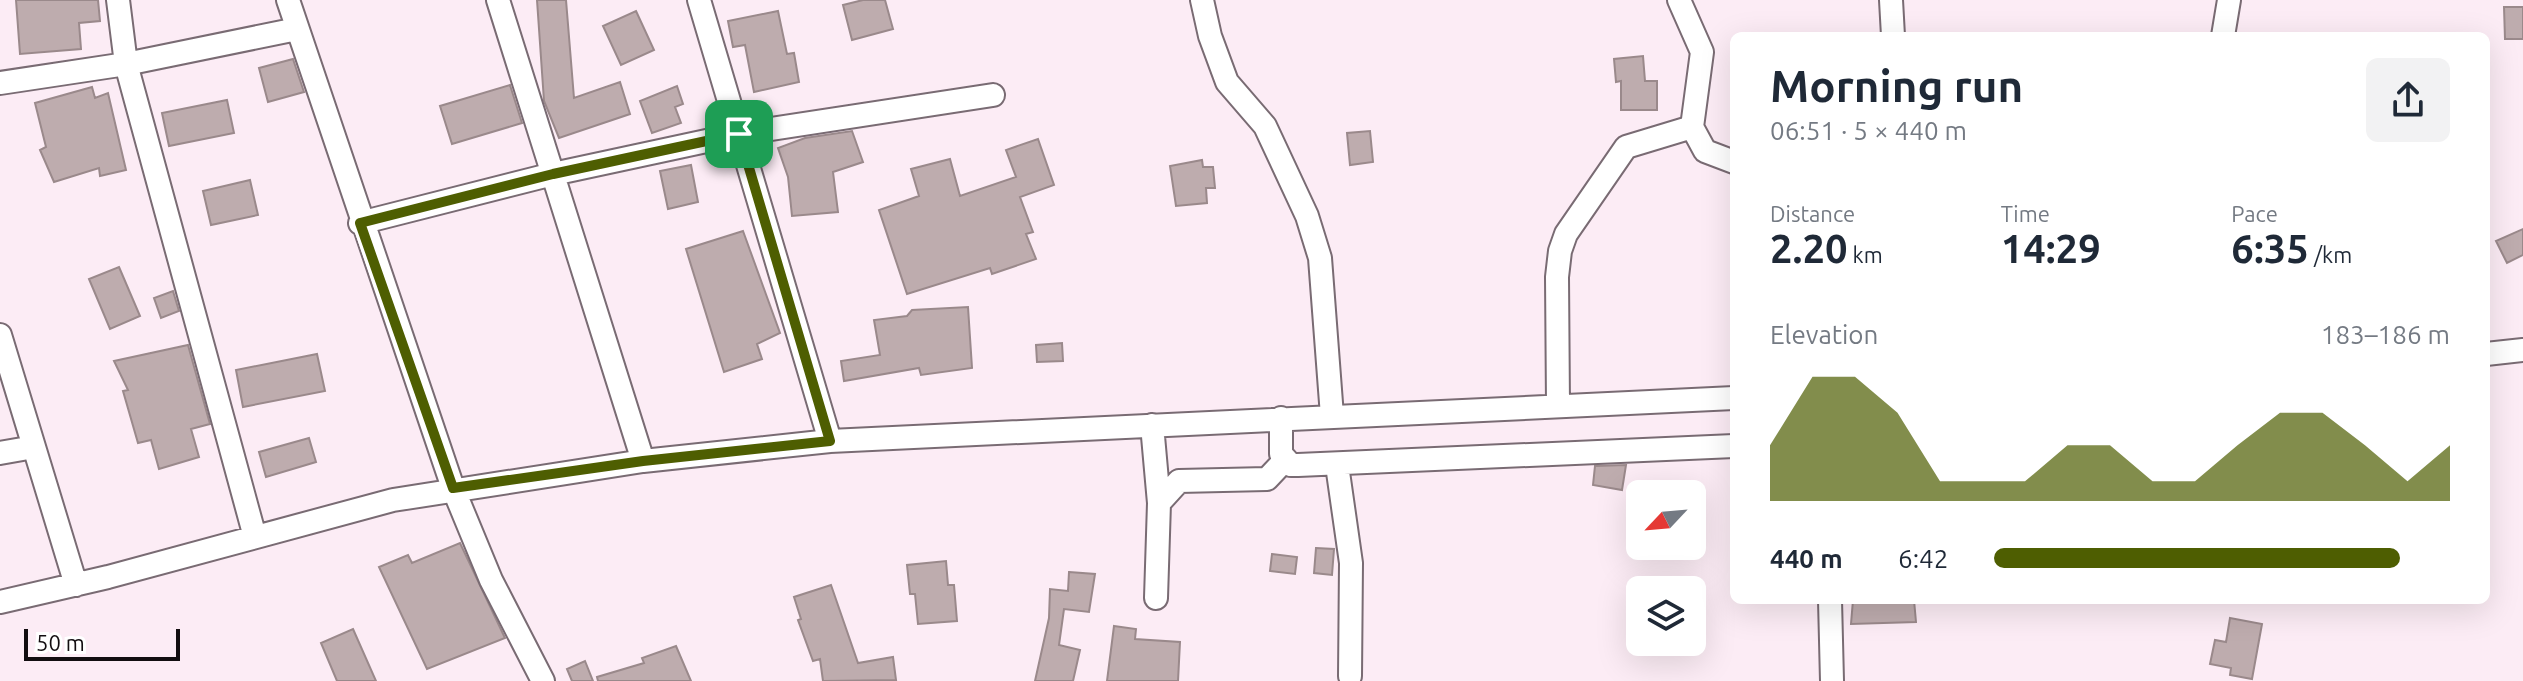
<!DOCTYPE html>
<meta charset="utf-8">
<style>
:root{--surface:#fff;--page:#f2f2f3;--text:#1f2937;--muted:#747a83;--accent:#4e5e01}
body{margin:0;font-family:Ubuntu,sans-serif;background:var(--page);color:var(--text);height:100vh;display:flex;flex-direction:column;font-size:30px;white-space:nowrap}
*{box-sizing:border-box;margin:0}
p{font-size:26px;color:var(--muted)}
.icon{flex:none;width:44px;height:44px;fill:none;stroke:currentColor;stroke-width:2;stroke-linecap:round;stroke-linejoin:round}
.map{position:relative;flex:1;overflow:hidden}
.sheet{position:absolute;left:1730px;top:32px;width:760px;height:572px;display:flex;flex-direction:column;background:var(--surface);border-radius:12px;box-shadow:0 8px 32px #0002}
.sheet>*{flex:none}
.needle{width:52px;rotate:244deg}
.fabs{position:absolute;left:1626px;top:480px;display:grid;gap:16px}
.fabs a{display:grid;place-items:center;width:80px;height:80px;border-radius:12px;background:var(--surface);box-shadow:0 8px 32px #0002;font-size:40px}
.scale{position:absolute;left:24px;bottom:20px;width:156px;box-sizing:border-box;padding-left:8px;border:4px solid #120d10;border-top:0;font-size:22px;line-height:28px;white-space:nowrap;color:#120d10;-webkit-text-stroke:6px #fff;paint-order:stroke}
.pin{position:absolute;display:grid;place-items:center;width:68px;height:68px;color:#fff;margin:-34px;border-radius:16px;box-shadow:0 4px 12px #0006}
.round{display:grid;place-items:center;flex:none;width:84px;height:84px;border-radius:12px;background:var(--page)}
.overview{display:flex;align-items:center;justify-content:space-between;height:136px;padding:0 40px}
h1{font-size:44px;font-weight:700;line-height:60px}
.stats{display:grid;grid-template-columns:repeat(3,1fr);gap:12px;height:136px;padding:8px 40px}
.stats div{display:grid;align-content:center}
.stats b{font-size:40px;font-weight:700}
.stats small{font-size:22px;font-weight:400}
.stats p{font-size:22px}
.chart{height:224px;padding:16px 40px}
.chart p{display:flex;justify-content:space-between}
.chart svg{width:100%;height:144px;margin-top:8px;fill:var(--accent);opacity:.7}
ul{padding:0 40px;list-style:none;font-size:26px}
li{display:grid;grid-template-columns:128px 96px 1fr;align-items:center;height:60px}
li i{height:20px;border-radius:10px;background:var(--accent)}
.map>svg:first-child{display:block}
</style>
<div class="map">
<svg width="2523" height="681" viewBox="0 0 2523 681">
<rect width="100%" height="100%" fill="#fcecf5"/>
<path fill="#beacae" stroke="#9a898b" stroke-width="2" d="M16 0H98L100 21 79 23 81 49 20 54Z
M537 0H566L574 98 620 82 630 114 559 138 544 101Z
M863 0H885L893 29 852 40 843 5Z
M2504 7H2523V39H2505Z
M636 11 654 50 621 65 603 26Z
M778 11 787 54 794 53 799 82 754 92 745 45 733 47 728 21Z
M1643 56 1645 81H1657V110H1621V81L1616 82 1614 59Z
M293 59 304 92 268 102 259 68Z
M510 85 522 123 452 144 440 106Z
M677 86 683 104 675 107 681 123 652 133 640 101Z
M92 87 95 98 108 93 126 170 100 176 99 168 54 182 40 150 46 147 35 103Z
M227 100 234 133 169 146 162 113Z
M852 131 863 162 833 172 838 212 792 216 788 177 778 148 805 138Z
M1370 131 1373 162 1350 165 1347 133Z
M1038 139 1054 185 1020 197 1033 232 1026 234 1036 259 992 274 990 268 907 294 879 210 919 196 911 169 950 159 960 196 1016 177 1006 150Z
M1202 160 1203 167H1213L1215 188H1206L1207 203 1176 206 1170 166Z
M691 165 698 202 668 209 660 171Z
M250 180 258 215 211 225 203 191Z
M2523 229V255L2507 263 2496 241Z
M743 231 780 333 757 344 762 359 724 372 686 249Z
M119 267 140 316 110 329 89 279Z
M173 291 179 311 161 318 154 298Z
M968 307 972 368 921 375 919 368 844 381 841 361 880 355 874 320 907 316 912 310Z
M1062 343 1063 361 1037 362 1036 345Z
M188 345 210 424 191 429 199 457 159 469 151 440 138 443 123 391 128 390 114 361Z
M317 354 325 391 243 407 236 370Z
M309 438 316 462 266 477 259 452Z
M1626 465 1622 490 1593 485 1595 466Z
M460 543 505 638 427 669 379 567 408 555 412 563Z
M1316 548 1334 549 1332 575 1314 573Z
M1272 554 1297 557 1295 574 1270 571Z
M946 561 948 585H954L957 621 918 624 915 594H910L907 565Z
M1069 572 1095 574 1089 612 1064 609 1059 645 1080 650 1073 681H1035L1049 618 1050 589 1068 591Z
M831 585 858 663 893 657 896 680 823 681 820 659 813 661 798 620 801 619 794 597Z
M1853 600H1914L1916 622 1851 624Z
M2230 618 2262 624 2252 679 2230 675 2231 668 2210 664 2215 640 2226 642Z
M1114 626 1136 629 1135 639 1180 642 1178 681H1107Z
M353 629 376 681H337L321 643Z
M676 646 691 681H598L597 677 644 663 642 658Z
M585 661 593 681H572L567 669Z"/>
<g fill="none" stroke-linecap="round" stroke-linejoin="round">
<g stroke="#796b73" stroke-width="26">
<path id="minor" d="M118 0 126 64 255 537
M288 0 453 488 491 580 543 681
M498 0 643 461
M699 0 830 441
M1202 0 1210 36 1227 82 1265 126 1307 216 1320 258 1332 416
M1891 0 1893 36
M2223 36 2229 0
M0 83 126 64 297 29
M1692 127 1705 151 1734 162
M360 223 553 174 739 134 993 95
M0 335 76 585
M2486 354 2523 350
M1558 406 1557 277 1560 251 1566 234 1626 147 1692 127 1702 52 1679 0
M1281 418V454L1291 465H1298L1734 446
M1152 425 1159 503
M0 453 34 447
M1337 465 1351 563 1350 676
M1156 598 1159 503 1179 481 1267 479 1284 461
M1830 600 1832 681
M0 602 108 577 393 500 643 461 830 441 1734 398"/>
</g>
<use href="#minor" stroke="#fff" stroke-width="22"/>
</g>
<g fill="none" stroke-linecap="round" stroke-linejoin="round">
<g stroke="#fff" stroke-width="16">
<path id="route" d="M739 134 830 441 643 461 453 488 360 223 553 174Z"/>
</g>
<use href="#route" stroke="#4e5e01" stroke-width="10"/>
</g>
</svg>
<div class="fabs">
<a><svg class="needle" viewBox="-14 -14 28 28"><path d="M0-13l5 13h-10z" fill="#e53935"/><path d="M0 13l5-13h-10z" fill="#747a83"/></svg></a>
<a><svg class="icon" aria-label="layers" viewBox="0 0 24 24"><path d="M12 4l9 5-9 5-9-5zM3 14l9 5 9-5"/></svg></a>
</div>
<div class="scale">50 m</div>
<div class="pin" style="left:739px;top:134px;background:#1e9e55"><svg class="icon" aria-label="arrive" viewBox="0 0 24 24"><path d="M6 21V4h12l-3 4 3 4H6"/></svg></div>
<section class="sheet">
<div class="overview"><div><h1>Morning run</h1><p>06:51 · 5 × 440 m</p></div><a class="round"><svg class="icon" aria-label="share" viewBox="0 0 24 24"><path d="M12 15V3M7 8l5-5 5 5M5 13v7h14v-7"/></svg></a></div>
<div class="stats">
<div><p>Distance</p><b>2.20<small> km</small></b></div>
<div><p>Time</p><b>14:29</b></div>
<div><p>Pace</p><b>6:35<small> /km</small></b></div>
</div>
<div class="chart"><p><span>Elevation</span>183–186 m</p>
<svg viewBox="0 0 160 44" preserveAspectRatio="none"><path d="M0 44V27L10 6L20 6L30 17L40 38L50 38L60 38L70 27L80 27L90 38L100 38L110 27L120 17L130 17L140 27L150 38L160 27V44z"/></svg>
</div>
<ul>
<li><b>440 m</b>6:42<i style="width:89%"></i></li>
</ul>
</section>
</div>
